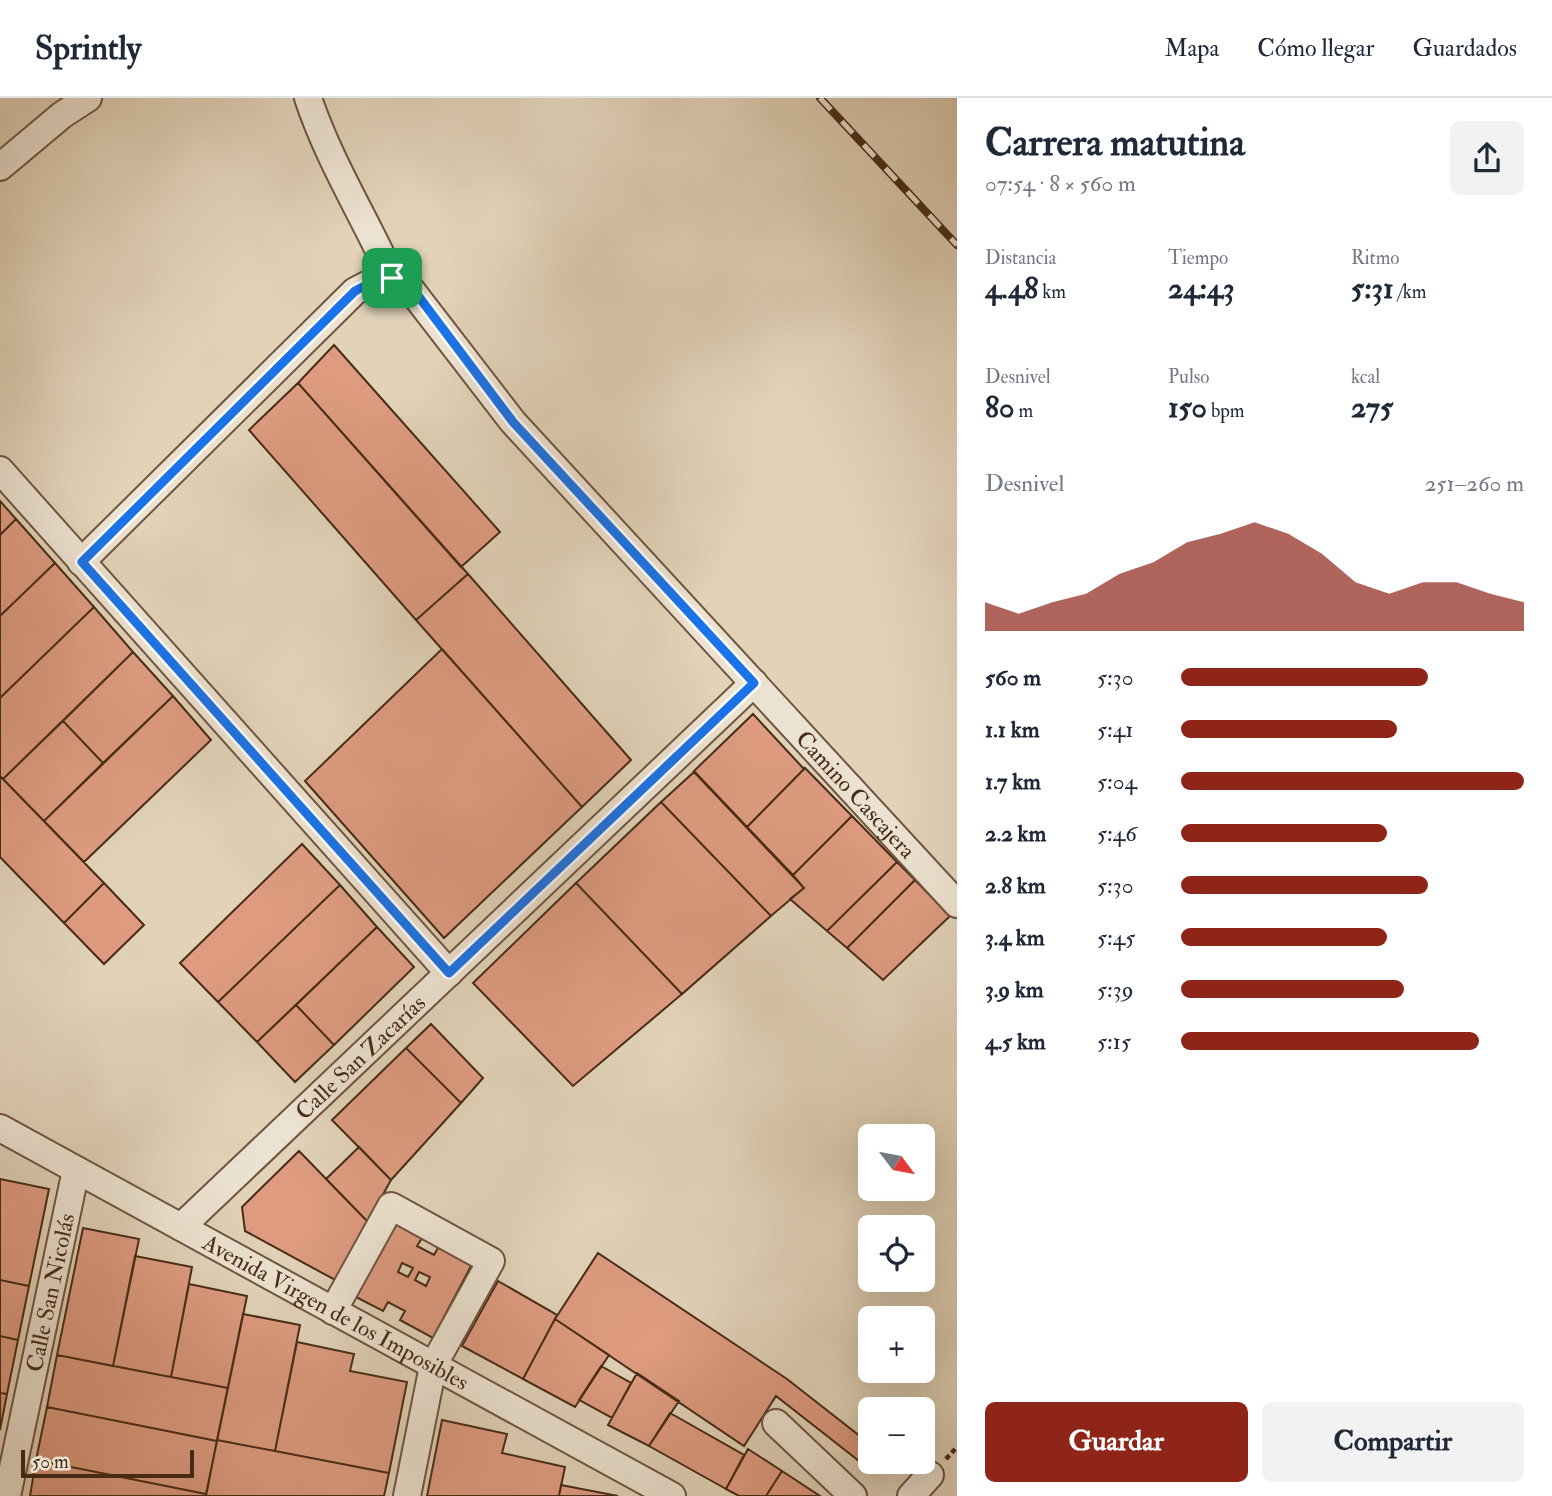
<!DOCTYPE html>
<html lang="es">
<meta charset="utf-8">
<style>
:root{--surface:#fff;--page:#f2f2f3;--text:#1f2937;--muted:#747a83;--line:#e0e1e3;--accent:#8f2418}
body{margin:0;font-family:"IM FELL Double Pica",serif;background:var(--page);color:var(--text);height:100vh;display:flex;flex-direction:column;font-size:26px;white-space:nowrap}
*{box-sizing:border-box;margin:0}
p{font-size:23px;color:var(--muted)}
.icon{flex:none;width:38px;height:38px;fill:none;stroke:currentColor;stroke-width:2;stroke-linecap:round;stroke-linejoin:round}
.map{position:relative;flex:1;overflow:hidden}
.sheet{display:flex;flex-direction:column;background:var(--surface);width:595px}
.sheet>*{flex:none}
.needle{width:46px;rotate:122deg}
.tools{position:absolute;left:858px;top:1026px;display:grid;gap:14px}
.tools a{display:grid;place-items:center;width:77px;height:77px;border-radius:10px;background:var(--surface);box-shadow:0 7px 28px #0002;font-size:35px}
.scale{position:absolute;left:21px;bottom:18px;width:173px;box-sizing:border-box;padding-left:7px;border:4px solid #472b17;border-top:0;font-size:19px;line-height:24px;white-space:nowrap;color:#472b17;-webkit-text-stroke:5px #ece2d1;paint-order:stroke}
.pin{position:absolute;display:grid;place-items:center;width:60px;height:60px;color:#fff;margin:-30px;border-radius:14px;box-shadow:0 4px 10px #0006}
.round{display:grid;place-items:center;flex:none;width:74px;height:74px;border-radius:10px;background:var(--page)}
.head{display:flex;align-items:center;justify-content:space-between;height:119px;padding:0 28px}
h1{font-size:38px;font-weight:800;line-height:52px}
.metrics{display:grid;grid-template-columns:repeat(3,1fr);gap:10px;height:119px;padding:7px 28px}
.metrics div{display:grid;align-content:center}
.metrics b{font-size:30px;font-weight:800}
.metrics small{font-size:19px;font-weight:400}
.metrics p{font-size:19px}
.chart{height:196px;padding:14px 28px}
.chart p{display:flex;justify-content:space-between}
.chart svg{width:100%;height:126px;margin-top:7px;fill:var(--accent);opacity:.7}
.cta{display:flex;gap:14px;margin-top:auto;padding:14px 28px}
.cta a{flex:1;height:80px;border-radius:10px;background:var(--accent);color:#fff;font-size:28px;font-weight:800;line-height:80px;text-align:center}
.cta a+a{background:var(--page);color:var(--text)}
ul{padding:0 28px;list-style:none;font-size:23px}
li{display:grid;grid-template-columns:112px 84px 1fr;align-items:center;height:52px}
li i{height:18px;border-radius:9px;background:var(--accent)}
header{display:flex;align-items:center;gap:42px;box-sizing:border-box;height:98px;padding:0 35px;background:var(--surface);border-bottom:2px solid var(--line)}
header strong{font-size:33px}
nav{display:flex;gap:38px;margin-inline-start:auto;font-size:24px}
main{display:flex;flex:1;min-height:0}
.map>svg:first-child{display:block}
</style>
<header>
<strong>Sprintly</strong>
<nav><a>Mapa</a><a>Cómo llegar</a><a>Guardados</a></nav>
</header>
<main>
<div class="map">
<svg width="957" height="1398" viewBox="0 0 957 1398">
<rect width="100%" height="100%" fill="#e1d2b8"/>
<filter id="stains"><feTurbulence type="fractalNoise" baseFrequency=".00286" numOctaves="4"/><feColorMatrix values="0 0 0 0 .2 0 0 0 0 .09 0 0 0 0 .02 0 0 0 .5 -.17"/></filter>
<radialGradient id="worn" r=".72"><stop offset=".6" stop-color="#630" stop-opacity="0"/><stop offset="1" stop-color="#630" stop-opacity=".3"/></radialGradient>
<path fill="#de9b80" stroke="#472b17" stroke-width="2" fill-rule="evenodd" d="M334 247 500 434 461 469 298 285Z
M298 285 468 476 416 522 249 332Z
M0 403 16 421 0 437Z
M16 421 55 465 0 518V437Z
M55 465 94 509 0 600V518Z
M468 476 631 662 582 709 416 522Z
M94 509 133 554 3 681 0 678V600Z
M442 551 582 709 444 840 305 683Z
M133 554 173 598 103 665 63 623Z
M173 598 211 642 84 764 44 723Z
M753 616 804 671 747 729 694 673Z
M63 623 103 665 44 723 3 681Z
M805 670 852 718 793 777 747 729Z
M694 674 804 790 771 818 661 704Z
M0 678 104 785 64 825 0 759Z
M661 704 771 818 682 896 576 785Z
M852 718 897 764 827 833 790 801 804 790 793 777Z
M302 746 340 787 218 904 180 865Z
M897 764 915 782 847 850 827 833Z
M915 782 950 818 883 882 847 850Z
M104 785 144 827 104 866 64 825Z
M576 785 682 896 573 988 473 885Z
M340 787 377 829 257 944 218 904Z
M377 829 414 869 334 947 296 907Z
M296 907 334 947 295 984 257 944Z
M431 926 483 980 461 1005 406 950Z
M406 950 461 1005 391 1082 332 1022Z
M359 1049 391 1082 368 1124 326 1081Z
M299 1053 368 1124 337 1183 245 1133 242 1109Z
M0 1081 49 1091 29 1188 0 1182Z
M394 1124 422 1140 417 1148 434 1157 439 1148 472 1166 433 1240 400 1222 405 1213 388 1204 383 1213 354 1198ZM402 1165 413 1170 408 1179 398 1174ZM419 1174 430 1179 426 1188 415 1182Z
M83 1130 139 1141 113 1268 57 1257Z
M598 1155 787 1281 870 1346V1363H884L873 1374 776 1298 744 1348 555 1221Z
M135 1158 192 1169 171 1279 113 1268Z
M0 1182 29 1188 18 1242 0 1238Z
M498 1183 557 1217 523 1281 462 1248Z
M189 1186 247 1198 228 1290 171 1279Z
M243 1216 300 1227 275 1353 217 1342Z
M555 1221 609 1257 575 1309 523 1281Z
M0 1238 18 1242 7 1296 0 1295Z
M297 1244 354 1256 350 1273 407 1284 389 1375 275 1353Z
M57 1257 228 1290 217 1343 47 1309Z
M601 1268 631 1285 612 1320 579 1302Z
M637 1275 679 1303 649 1348 608 1327Z
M0 1295 7 1296 0 1332Z
M47 1309 217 1343 206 1396 36 1362Z
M670 1315 744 1357 726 1391 649 1348Z
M442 1322 507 1336 502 1355 565 1369 559 1398H427Z
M217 1342 389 1375 384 1398H206Z
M748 1351 782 1373 766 1398H739L726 1391Z
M36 1362 206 1396V1398H30Z
M782 1373 820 1398H766Z
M561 1387 618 1398H559Z"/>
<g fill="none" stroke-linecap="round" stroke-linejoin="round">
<g stroke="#6e553f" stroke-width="30">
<g id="minor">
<path d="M308 0C329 63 365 120 392 180"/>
<path d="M0 69 62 17 88 0"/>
<path d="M0 372 449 875"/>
<path id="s1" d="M81 464 355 193 380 180 405 184 513 324 957 806"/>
<path id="s2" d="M0 1030 672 1398"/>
<path id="s3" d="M181 1129 754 585"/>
<path d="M333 1213 391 1108 491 1163 433 1268 407 1398"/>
<path d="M776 1325 853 1398"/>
<path id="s4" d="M7 1398 76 1072"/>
<path d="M911 1398 930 1377"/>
</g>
</g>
<path stroke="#472b17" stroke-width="4.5" stroke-dasharray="5 3.5" stroke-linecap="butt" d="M946 1361 957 1349"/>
<use href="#minor" stroke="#ece2d1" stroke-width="26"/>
<g stroke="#472b17" stroke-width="8">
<path id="rail" d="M820 0 957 147"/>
</g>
<use href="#rail" stroke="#ece2d1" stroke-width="5" stroke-dasharray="16" stroke-linecap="butt"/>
</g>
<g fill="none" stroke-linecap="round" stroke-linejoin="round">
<g stroke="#fff" stroke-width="14">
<path id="route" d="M380 180 405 184 416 195 513 324 754 585 449 875 82 464 355 193Z"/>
</g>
<use href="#route" stroke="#1a73e8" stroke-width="9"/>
</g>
<g text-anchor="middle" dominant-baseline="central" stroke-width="5" stroke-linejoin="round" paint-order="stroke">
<g font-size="23" fill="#472b17" stroke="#ece2d1">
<text stroke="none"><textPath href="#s1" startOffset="1122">Camino Cascajera</textPath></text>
<text stroke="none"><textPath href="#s3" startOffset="247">Calle San Zacarías</textPath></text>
<text stroke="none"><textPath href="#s4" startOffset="208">Calle San Nicolás</textPath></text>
<text stroke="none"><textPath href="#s2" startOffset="383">Avenida Virgen de los Imposibles</textPath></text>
</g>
</g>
<rect width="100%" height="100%" filter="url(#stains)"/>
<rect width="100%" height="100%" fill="url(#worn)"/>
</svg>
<div class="tools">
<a><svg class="needle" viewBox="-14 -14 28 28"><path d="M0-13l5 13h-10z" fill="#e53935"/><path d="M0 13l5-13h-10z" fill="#747a83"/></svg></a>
<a><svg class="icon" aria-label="locate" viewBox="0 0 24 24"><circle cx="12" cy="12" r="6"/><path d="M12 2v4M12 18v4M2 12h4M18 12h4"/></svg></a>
<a>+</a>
<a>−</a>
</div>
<div class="scale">50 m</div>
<div class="pin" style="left:392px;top:180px;background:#1e9e55"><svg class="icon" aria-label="arrive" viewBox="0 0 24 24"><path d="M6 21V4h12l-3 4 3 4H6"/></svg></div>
</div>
<section class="sheet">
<div class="head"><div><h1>Carrera matutina</h1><p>07:54 · 8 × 560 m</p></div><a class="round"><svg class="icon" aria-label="share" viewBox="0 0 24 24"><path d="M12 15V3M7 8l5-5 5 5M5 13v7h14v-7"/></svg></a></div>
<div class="metrics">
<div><p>Distancia</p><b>4.48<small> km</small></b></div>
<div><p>Tiempo</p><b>24:43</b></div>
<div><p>Ritmo</p><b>5:31<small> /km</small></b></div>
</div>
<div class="metrics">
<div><p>Desnivel</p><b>80<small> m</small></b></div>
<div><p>Pulso</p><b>150<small> bpm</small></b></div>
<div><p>kcal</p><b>275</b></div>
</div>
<div class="chart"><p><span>Desnivel</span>251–260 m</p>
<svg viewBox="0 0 160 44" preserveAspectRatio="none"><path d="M0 44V34L10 38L20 34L30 31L40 24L50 20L60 13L70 10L80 6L90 10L100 17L110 27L120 31L130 27L140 27L150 31L160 34V44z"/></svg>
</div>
<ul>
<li><b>560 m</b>5:30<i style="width:72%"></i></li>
<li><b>1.1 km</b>5:41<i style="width:63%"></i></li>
<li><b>1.7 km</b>5:04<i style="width:100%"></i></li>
<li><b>2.2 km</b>5:46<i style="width:60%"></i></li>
<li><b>2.8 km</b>5:30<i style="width:72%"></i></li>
<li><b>3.4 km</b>5:45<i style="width:60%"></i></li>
<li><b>3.9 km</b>5:39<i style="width:65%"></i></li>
<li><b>4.5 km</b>5:15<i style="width:87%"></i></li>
</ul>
<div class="cta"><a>Guardar</a><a>Compartir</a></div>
</section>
</main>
